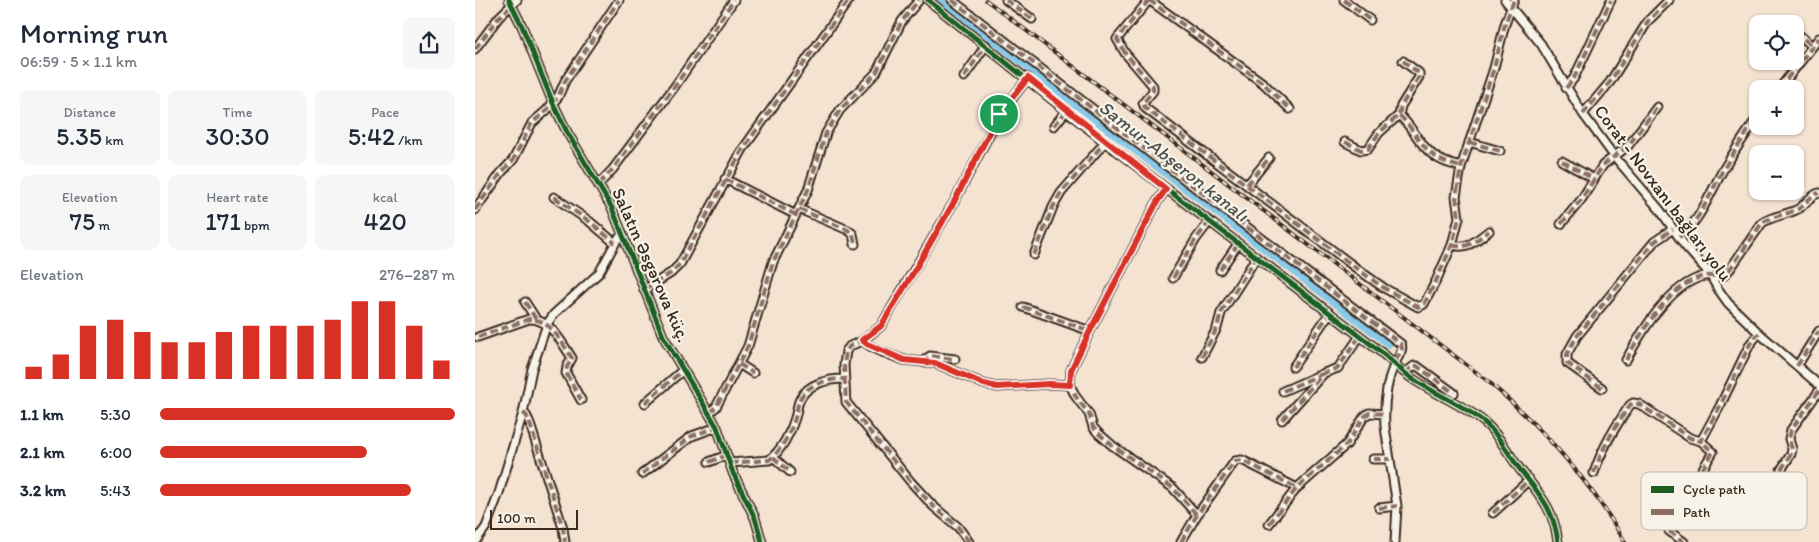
<!DOCTYPE html>
<meta charset="utf-8">
<style>
:root{--surface:#fff;--page:#f6f6f7;--text:#1f2937;--muted:#747a83;--accent:#d93025}
body{margin:0;font-family:Itim,sans-serif;background:var(--page);color:var(--text);height:100vh;display:flex;flex-direction:column;font-size:19px;white-space:nowrap}
*{box-sizing:border-box;margin:0}
p{font-size:16px;color:var(--muted)}
.icon{flex:none;width:28px;height:28px;fill:none;stroke:currentColor;stroke-width:2;stroke-linecap:round;stroke-linejoin:round}
.map{position:relative;flex:1;overflow:hidden}
.sheet{display:flex;flex-direction:column;background:var(--surface);width:475px}
.sheet>*{flex:none}
.controls{position:absolute;left:1274px;top:15px;display:grid;gap:10px}
.controls a{display:grid;place-items:center;width:55px;height:55px;border-radius:10px;background:var(--surface);box-shadow:0 1px 4px #0004;font-size:25px}
.scale{position:absolute;left:15px;bottom:12px;width:88px;box-sizing:border-box;padding-left:5px;border:2px solid #3b2a1e;border-top:0;font-size:14px;line-height:18px;white-space:nowrap;color:#3b2a1e;-webkit-text-stroke:4px #f7f3e8;paint-order:stroke}
.pin{position:absolute;display:grid;place-items:center;width:42px;height:42px;color:#fff;margin:-21px;border:2px solid #fff;border-radius:50%;box-shadow:0 1px 5px #0007}
.round{display:grid;place-items:center;flex:none;width:52px;height:52px;border-radius:10px;background:var(--page)}
.overview{display:flex;align-items:center;justify-content:space-between;height:85px;padding:0 20px}
h1{font-size:28px;font-weight:600;line-height:38px}
.stats{display:grid;grid-template-columns:repeat(3,1fr);gap:8px;height:85px;padding:5px 20px}
.stats div{display:grid;align-content:center;border-radius:10px;background:var(--page);text-align:center}
.stats b{font-size:25px;font-weight:600}
.stats small{font-size:14px;font-weight:400}
.stats p{font-size:14px}
.chart{height:140px;padding:10px 20px}
.chart p{display:flex;justify-content:space-between}
.chart svg{width:100%;height:90px;margin-top:5px;stroke:var(--accent);stroke-width:6}
ul{padding:0 20px;list-style:none;font-size:16px}
li{display:grid;grid-template-columns:80px 60px 1fr;align-items:center;height:38px}
li i{height:12px;border-radius:6px;background:var(--accent)}
main{display:flex;flex:1;min-height:0}
.map>svg:first-child{display:block}
</style>
<main>
<section class="sheet">
<div class="overview"><div><h1>Morning run</h1><p>06:59 · 5 × 1.1 km</p></div><a class="round"><svg class="icon" aria-label="share" viewBox="0 0 24 24"><path d="M12 15V3M7 8l5-5 5 5M5 13v7h14v-7"/></svg></a></div>
<div class="stats">
<div><p>Distance</p><b>5.35<small> km</small></b></div>
<div><p>Time</p><b>30:30</b></div>
<div><p>Pace</p><b>5:42<small> /km</small></b></div>
</div>
<div class="stats">
<div><p>Elevation</p><b>75<small> m</small></b></div>
<div><p>Heart rate</p><b>171<small> bpm</small></b></div>
<div><p>kcal</p><b>420</b></div>
</div>
<div class="chart"><p><span>Elevation</span>276–287 m</p>
<svg viewBox="0 0 160 44" preserveAspectRatio="none"><path d="M5 44V38M15 44V32M25 44V18M35 44V15M45 44V21M55 44V26M65 44V26M75 44V21M85 44V18M95 44V18M105 44V18M115 44V15M125 44V6M135 44V6M145 44V18M155 44V35"/></svg>
</div>
<ul>
<li><b>1.1 km</b>5:30<i style="width:100%"></i></li>
<li><b>2.1 km</b>6:00<i style="width:70%"></i></li>
<li><b>3.2 km</b>5:43<i style="width:85%"></i></li>
</ul>
</section>
<div class="map">
<svg width="1344" height="542" viewBox="0 0 1344 542">
<rect width="100%" height="100%" fill="#f5e3d2"/>
<filter id="ink" filterUnits="userSpaceOnUse"><feTurbulence type="fractalNoise" baseFrequency=".02" numOctaves="2"/><feDisplacementMap in="SourceGraphic" scale="10" xChannelSelector="R" yChannelSelector="G"/><feConvolveMatrix kernelMatrix="1 2 1 2 8 2 1 2 1" color-interpolation-filters="sRGB"/></filter>
<g filter="url(#ink)">
<g fill="none" stroke-linecap="round" stroke-linejoin="round">
<path stroke="#88c9e9" stroke-width="6" d="M466 0 601 106 914 345"/>
<g stroke="#3b2a1e" stroke-width="11">
<path id="minor" d="M34 0 47 26 78 103 92 132 137 208 188 336 242 427 258 473 280 518 287 542
M453 0 630 142 906 352C918 362 928 373 941 381 964 396 989 405 1010 423 1026 437 1034 456 1047 472 1066 496 1079 510 1083 542
M477 0 693 167 926 344C929 351 922 358 919 365 911 383 909 407 910 427L922 506 920 542
M531 0 557 19
M674 0 642 39 650 53 678 86V91L668 103 670 108 885 271 909 288 943 307 949 304 961 281 977 245 984 218 981 197 986 167 1019 68 1030 24 1039 0
M674 0 788 83 815 109
M869 0 895 20
M1030 0 1066 44 1108 114 1139 156 1185 210 1210 246 1234 273 1243 289 1253 303 1284 333 1344 385
M1320 31 1337 46
M0 49 24 17 42 0
M489 77 511 45
M1091 88 1099 78 1136 0
M1304 89 1344 38
M1108 114 1135 82 1173 21 1194 0
M924 115 926 106 944 77V73L928 61
M579 126 592 110
M870 142 886 150 893 149 904 133 924 115C939 128 946 149 964 159 971 163 979 165 986 167
M994 142 1025 151
M1087 161 1119 179
M250 179 321 215
M124 184 138 169 200 86 259 0
M772 185 794 158
M691 189 682 202 615 331 596 370 595 385 601 397 614 414 618 427 623 433 638 446 698 488 722 515
M79 197 114 221 140 243
M324 209 373 230 378 234 380 244
M0 210 26 173 38 160 57 123 71 111 83 97 90 81 144 0
M1086 224 1106 200 1128 165 1153 146 1182 107
M1204 237C1224 224 1236 191 1248 170 1259 152 1270 135 1282 118
M977 245C993 250 1001 240 1014 231
M559 255 578 207 586 193 630 142
M745 270 763 244
M698 278 721 239 734 222
M169 290 196 273 205 264 268 149 374 0
M50 302 61 319
M548 307 615 331
M3 337 54 319C75 318 87 343 97 358L92 367 91 373 106 400
M387 341 402 350 429 360 460 363 509 384 522 387 574 384 595 385
M727 357 742 328 746 313 781 258
M1151 360C1167 331 1194 285 1229 276 1235 275 1241 277 1248 276L1255 269 1287 223C1299 215 1313 215 1325 208 1331 203 1336 195 1344 193
M447 362 455 356 480 359
M264 364 278 373
M1322 366 1344 331
M818 367 854 314
M930 373 939 366H942L979 393
M1127 388 1092 363V354L1102 336 1179 242 1198 229
M808 391 847 374
M170 403 208 370
M48 413 51 415 54 421 88 528 90 542
M234 413 241 407 273 346 298 262 333 190 351 133 365 110 401 73 427 21 444 0
M807 420 849 373 863 368 885 336
M298 457 315 472
M898 459H915
M234 462 252 455
M255 463 294 460C306 451 316 432 320 418 322 412 322 405 325 399 333 383 354 379 369 379
M1306 470 1316 454 1317 449 1314 439 1316 430 1344 391
M1119 473C1127 448 1140 427 1155 405L1158 403 1164 404 1215 438 1226 441 1245 406 1275 344 1284 333
M167 474 217 436 242 427
M1221 480 1238 452 1226 441
M904 508 922 506
M1018 513 1054 480
M794 524 822 488 872 444 889 417 894 413 910 414
M1194 531 1209 542
M0 542 11 527 24 493 48 413 57 369 72 324 79 314 124 273 142 240 148 234
M494 542 483 527 458 506 435 481 371 402 369 365 371 351 375 346 387 341 406 326 479 202 525 114 553 78
M706 542 722 515 760 461 767 460 822 488"/>
</g>
<use href="#minor" stroke="#f7f3e8" stroke-width="7"/>
<g stroke="#3b2a1e" stroke-width="4">
<path id="rail" d="M511 0 1014 382C1067 428 1115 480 1150 542"/>
</g>
<use href="#rail" stroke="#f7f3e8" stroke-width="2" stroke-dasharray="5.5" stroke-linecap="butt"/>
<path stroke="#8d6e63" stroke-width="4" stroke-dasharray="8 4" stroke-linecap="butt" d="M477 0 693 167 926 344 927 349 919 364
M531 0 557 19
M674 0 642 39 650 53 678 86V91L668 103 670 108 885 271 909 288 943 307 949 304 961 281 977 245 984 218 981 197 986 167 1019 68 1030 24 1039 0
M674 0 788 83 815 109
M869 0 895 20
M1320 31 1337 46
M0 49 24 17 39 4
M489 77 511 45
M1091 88 1099 78 1136 0
M1304 89 1344 38
M1108 114 1135 82 1173 21 1194 0
M924 115 926 106 944 77V73L928 61
M579 126 592 110
M870 142 886 150 893 149 904 133 924 115C939 128 946 149 964 159 971 163 979 165 986 167
M994 142 1025 151
M1087 161 1119 179
M250 179 321 215
M124 184 138 169 200 86 259 0
M772 185 794 158
M691 189 682 202 615 331 596 370 595 385 601 397 614 414 618 427 623 433 638 446 698 488 722 515
M79 197 114 221 140 243
M324 209 373 230 378 234 380 244
M0 210 26 173 38 160 57 123 71 111 83 97 90 81 144 0
M1086 224 1106 200 1128 165 1153 146 1182 107
M1204 237C1224 224 1236 191 1248 170 1259 152 1270 135 1282 118
M977 245C993 250 1001 240 1014 231
M559 255 578 207 586 193 630 142
M745 270 763 244
M698 278 721 239 734 222
M169 290 196 273 205 264 268 149 374 0
M50 302 61 319
M548 307 615 331
M3 337 54 319C75 318 87 343 97 358L92 367 91 373 106 400
M387 341 402 350 429 360 460 363 509 384 522 387 574 384 595 385
M727 357 742 328 746 313 781 258
M1151 360C1167 331 1194 285 1229 276 1235 275 1241 277 1248 276L1255 269 1287 223C1299 215 1313 215 1325 208 1331 203 1336 195 1344 193
M447 362 455 356 480 359
M264 364 278 373
M1322 366 1344 331
M818 367 854 314
M930 373 939 366H942L979 393
M1127 388 1092 363V354L1102 336 1179 242 1198 229
M808 391 847 374
M170 403 208 370
M48 413 51 415 54 421 88 528 90 542
M234 413 241 407 273 346 298 262 333 190 351 133 365 110 401 73 427 21 444 0
M807 420 849 373 863 368 885 336
M298 457 315 472
M898 459H915
M234 462 252 455
M255 463 294 460C306 451 316 432 320 418 322 412 322 405 325 399 333 383 354 379 369 379
M1306 470 1316 454 1317 449 1314 439 1316 430 1344 391
M1119 473C1127 448 1140 427 1155 405L1158 403 1164 404 1215 438 1226 441 1245 406 1275 344 1284 333
M167 474 217 436 242 427
M1221 480 1238 452 1226 441
M904 508 922 506
M1018 513 1054 480
M794 524 822 488 872 444 889 417 894 413 910 414
M1194 531 1209 542
M494 542 483 527 458 506 435 481 371 402 369 365 371 351 375 346 387 341 406 326 479 202 525 114 553 78
M706 542 722 515 760 461 767 460 822 488"/>
<g stroke="#f7f3e8" stroke-width="8">
<path id="cycleway" d="M34 0 47 26 78 103 92 132 137 208 188 336 242 427 258 473 280 518 287 542
M453 0 630 142 906 352C918 362 928 373 941 381 964 396 989 405 1010 423 1026 437 1034 456 1047 472 1066 496 1079 510 1083 542"/>
</g>
<use href="#cycleway" stroke="#1b5e20" stroke-width="5"/>
</g>
</g>
<g fill="none" stroke-linecap="round" stroke-linejoin="round" filter="url(#ink)">
<g stroke="#fff" stroke-width="10">
<path id="route" d="M553 78 691 189 682 202 615 331 596 370 595 385 574 384 522 387 509 384 460 363 429 360 392 344 387 340 406 326 438 273 479 202 524 114Z"/>
</g>
<use href="#route" stroke="#d93025" stroke-width="6"/>
</g>
<g text-anchor="middle" dominant-baseline="central" stroke-width="4.5" stroke-linejoin="round" paint-order="stroke">
<g font-size="18" fill="#3b2a1e" stroke="#f7f3e8">
<text transform="translate(1188 193) rotate(53)">Corat - Novxanı bağları yolu</text>
<text transform="translate(176 265) rotate(66)">Salatın Əsgərova küç.</text>
</g>
<g font-size="19" font-style="italic" fill="#4e5251" stroke="#f7f3e8">
<text transform="translate(699 161) rotate(38)">Samur-Abşeron kanalı</text>
</g>
</g>
<rect x="1166" y="472" width="166" height="58" rx="8" fill="#f7f3e8" stroke="#bfb7ab" stroke-width="1"/>
<rect x="1176" y="486" width="23" height="7" fill="#1b5e20"/>
<rect x="1176" y="509" width="23" height="6" fill="#8d6e63"/>
<g font-size="14" fill="#3b2a1e">
<text x="1208" y="494">Cycle path</text>
<text x="1208" y="517">Path</text>
</g>
</svg>
<div class="controls">
<a><svg class="icon" aria-label="locate" viewBox="0 0 24 24"><circle cx="12" cy="12" r="6"/><path d="M12 2v4M12 18v4M2 12h4M18 12h4"/></svg></a>
<a>+</a>
<a>−</a>
</div>
<div class="scale">100 m</div>
<div class="pin" style="left:524px;top:114px;background:#1e9e55"><svg class="icon" aria-label="arrive" viewBox="0 0 24 24"><path d="M6 21V4h12l-3 4 3 4H6"/></svg></div>
</div>
</main>
